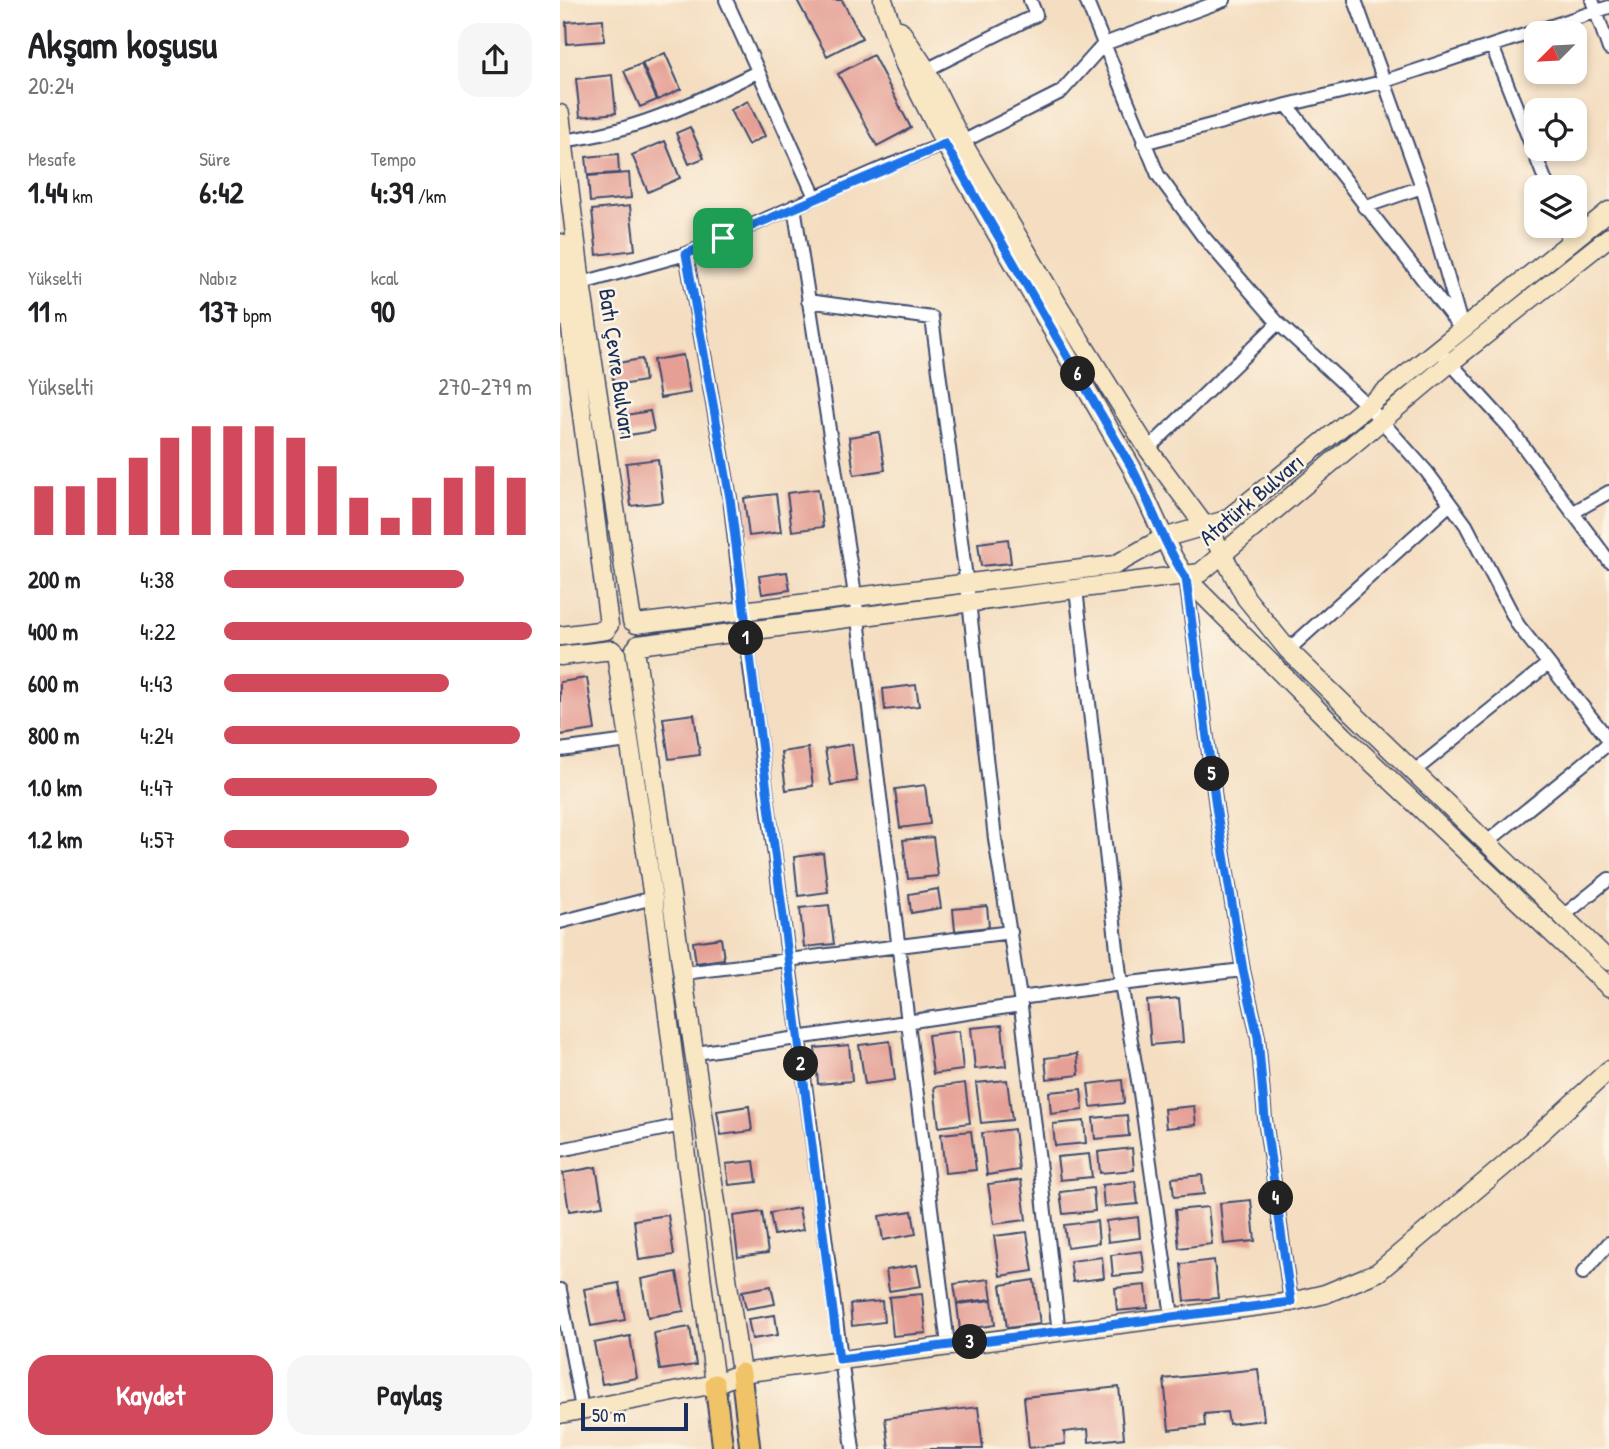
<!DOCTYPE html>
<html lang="tr">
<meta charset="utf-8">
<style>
:root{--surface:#fff;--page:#f6f6f6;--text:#202124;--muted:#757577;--accent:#d1495b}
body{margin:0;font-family:"Patrick Hand",sans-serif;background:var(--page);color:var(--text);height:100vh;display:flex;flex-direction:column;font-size:26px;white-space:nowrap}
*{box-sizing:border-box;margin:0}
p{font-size:23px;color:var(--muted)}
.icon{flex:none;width:38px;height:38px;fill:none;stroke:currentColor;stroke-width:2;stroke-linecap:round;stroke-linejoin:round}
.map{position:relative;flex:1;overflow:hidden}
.drawer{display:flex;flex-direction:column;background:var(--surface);width:560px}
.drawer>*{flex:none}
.needle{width:46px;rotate:246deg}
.controls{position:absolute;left:964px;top:21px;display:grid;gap:14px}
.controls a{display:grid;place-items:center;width:63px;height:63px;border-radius:14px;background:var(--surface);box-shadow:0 4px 10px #0003;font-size:35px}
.scale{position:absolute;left:21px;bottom:18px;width:107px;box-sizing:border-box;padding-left:7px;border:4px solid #1b2f5e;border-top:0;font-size:19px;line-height:24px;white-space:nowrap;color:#1b2f5e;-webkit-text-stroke:5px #fcf5e5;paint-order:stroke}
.pin{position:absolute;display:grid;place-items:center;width:60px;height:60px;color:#fff;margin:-30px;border-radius:14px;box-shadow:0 4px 10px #0006}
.km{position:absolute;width:35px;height:35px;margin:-18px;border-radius:50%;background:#222;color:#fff;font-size:19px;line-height:35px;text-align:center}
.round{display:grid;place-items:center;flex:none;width:74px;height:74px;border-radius:21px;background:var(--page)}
.overview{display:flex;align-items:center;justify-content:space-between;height:119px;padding:0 28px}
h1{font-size:38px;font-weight:700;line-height:52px}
.metrics{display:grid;grid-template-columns:repeat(3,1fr);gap:10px;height:119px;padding:7px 28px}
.metrics div{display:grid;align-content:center}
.metrics b{font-size:30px;font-weight:700}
.metrics small{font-size:19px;font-weight:400}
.metrics p{font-size:19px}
.chart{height:196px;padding:14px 28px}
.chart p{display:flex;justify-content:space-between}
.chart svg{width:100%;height:126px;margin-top:7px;stroke:var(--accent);stroke-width:6}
.cta{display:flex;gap:14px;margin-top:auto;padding:14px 28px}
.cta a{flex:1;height:80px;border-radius:21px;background:var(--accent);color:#fff;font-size:28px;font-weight:700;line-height:80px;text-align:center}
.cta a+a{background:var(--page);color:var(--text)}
ul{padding:0 28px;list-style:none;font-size:23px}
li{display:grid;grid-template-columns:112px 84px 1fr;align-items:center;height:52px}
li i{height:18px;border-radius:9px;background:var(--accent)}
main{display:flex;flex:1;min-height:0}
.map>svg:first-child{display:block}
</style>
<main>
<section class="drawer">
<div class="overview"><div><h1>Akşam koşusu</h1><p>20:24</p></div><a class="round"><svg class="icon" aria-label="share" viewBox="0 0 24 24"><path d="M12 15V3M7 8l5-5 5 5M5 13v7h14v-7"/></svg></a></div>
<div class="metrics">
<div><p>Mesafe</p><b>1.44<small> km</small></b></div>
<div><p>Süre</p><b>6:42</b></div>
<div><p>Tempo</p><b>4:39<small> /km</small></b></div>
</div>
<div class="metrics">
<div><p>Yükselti</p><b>11<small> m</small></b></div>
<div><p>Nabız</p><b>137<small> bpm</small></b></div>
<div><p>kcal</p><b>90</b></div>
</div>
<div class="chart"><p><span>Yükselti</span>270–279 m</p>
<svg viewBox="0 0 160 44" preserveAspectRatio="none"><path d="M5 44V27M15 44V27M25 44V24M35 44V17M45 44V10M55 44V6M65 44V6M75 44V6M85 44V10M95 44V20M105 44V31M115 44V38M125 44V31M135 44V24M145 44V20M155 44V24"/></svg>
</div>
<ul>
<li><b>200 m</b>4:38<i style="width:78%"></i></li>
<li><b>400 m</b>4:22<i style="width:100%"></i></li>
<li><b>600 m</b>4:43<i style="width:73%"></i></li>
<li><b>800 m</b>4:24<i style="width:96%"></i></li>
<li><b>1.0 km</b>4:47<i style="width:69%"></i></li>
<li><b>1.2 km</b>4:57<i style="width:60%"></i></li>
</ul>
<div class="cta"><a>Kaydet</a><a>Paylaş</a></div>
</section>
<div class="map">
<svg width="1049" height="1449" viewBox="0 0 1049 1449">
<rect width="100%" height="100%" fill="#fcf5e5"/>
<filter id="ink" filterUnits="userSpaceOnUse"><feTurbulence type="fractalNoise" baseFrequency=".0143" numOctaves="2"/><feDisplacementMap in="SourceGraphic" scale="14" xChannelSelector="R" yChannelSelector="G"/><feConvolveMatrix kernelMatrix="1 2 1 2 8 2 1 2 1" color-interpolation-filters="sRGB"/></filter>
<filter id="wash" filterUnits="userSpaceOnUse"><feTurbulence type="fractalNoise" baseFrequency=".00686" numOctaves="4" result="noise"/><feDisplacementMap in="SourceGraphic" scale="28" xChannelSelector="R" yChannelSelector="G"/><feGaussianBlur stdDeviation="1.57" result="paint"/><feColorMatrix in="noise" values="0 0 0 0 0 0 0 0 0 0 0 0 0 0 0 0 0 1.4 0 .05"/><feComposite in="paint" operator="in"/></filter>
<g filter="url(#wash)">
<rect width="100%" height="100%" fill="#f4ddc0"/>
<g id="blocks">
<path fill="#e59f94" d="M237 0H282L302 38 267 56Z
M43 19 44 41 7 44 6 22Z
M105 53 121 89 98 100 82 63Z
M313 55 351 128 317 146 278 74Z
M81 64 97 100 80 107 64 71Z
M52 75 56 113 20 117 16 79Z
M188 101 205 136 188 145 170 110Z
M130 127 144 158 129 164 116 133Z
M105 141 120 178 88 192 72 155Z
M58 154 59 173 28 175 26 157Z
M69 173 71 198 30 202 28 176Z
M70 206 75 250 37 255 32 210Z
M123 355 130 393 100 398 93 360Z
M82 359 85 381 54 386 51 364Z
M90 411 94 431 63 436 60 416Z
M319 432 325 470 294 475 289 437Z
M98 459 103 502 71 506 66 463Z
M258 489 263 527 232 531 227 493Z
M216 494 221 532 189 536 184 498Z
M448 539 451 563 421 566 418 543Z
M227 572 230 590 202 594 199 576Z
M27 678 35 730 0 735V682Z
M356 685 359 706 325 710 323 689Z
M134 714 140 755 109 759 103 718Z
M292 744 297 781 271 785 265 749Z
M248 748 253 786 226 790 221 752Z
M365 785 370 824 340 828 335 789Z
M373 837 378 876 348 879 343 840Z
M263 853 268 892 238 896 234 857Z
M378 889 381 908 351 913 349 894Z
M269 905 274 944 244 947 240 908Z
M427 906 429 927 395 931 393 909Z
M161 938 164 959 136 963 133 942Z
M619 998 623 1042 591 1045 587 1001Z
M442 1025 446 1066 415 1069 411 1028Z
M399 1031 403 1070 373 1074 368 1035Z
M330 1041 335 1080 305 1084 299 1045Z
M289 1045 292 1081 258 1084 255 1048Z
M517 1054 519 1075 487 1079 485 1058Z
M447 1080 452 1120 421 1123 416 1083Z
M562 1080 564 1103 531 1107 528 1084Z
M405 1083 410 1123 379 1127 374 1087Z
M521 1089 523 1110 491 1114 489 1092Z
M189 1106 192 1131 161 1135 157 1111Z
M634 1106 636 1125 606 1128 604 1109Z
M567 1115 569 1136 535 1139 533 1118Z
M524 1121 526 1143 495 1146 493 1124Z
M454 1129 459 1170 427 1175 422 1133Z
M411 1131 416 1170 385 1173 381 1134Z
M572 1148 574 1170 540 1173 538 1152Z
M529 1154 532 1177 500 1180 497 1157Z
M194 1161 197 1182 169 1185 166 1164Z
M36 1167 43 1206 9 1211 3 1173Z
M642 1175 644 1194 614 1197 612 1178Z
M461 1180 466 1220 434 1224 428 1184Z
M575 1181 578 1204 544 1207 542 1185Z
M533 1188 535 1211 503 1214 500 1192Z
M691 1200 695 1241 664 1244 660 1203Z
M648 1207 652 1244 619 1248 615 1210Z
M239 1208 243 1230 214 1235 210 1213Z
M352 1211 356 1234 323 1240 319 1216Z
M202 1212 208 1253 178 1257 173 1216Z
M108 1215 114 1255 79 1260 74 1220Z
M578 1217 580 1238 548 1242 546 1221Z
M537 1221 539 1243 507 1247 504 1225Z
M467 1232 473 1271 440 1276 434 1236Z
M582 1251 585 1273 553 1276 551 1255Z
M542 1257 544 1278 513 1282 510 1261Z
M654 1260 658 1298 625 1301 621 1264Z
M357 1265 361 1286 329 1291 326 1270Z
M117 1272 124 1311 88 1317 81 1279Z
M429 1279 432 1299 397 1303 394 1284Z
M474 1280 480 1324 447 1328 441 1285Z
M59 1283 65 1320 31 1326 24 1289Z
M586 1285 588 1308 557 1311 555 1288Z
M211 1286 215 1304 186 1309 182 1291Z
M362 1294 366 1333 333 1336 329 1297Z
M432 1300 435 1325 400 1330 397 1304Z
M322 1301 324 1322 292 1326 290 1304Z
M215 1315 218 1335 192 1339 188 1319Z
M130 1327 136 1365 100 1370 94 1333Z
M70 1336 77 1378 42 1384 34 1343Z
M698 1369 704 1420 669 1424 667 1412 644 1414 645 1426 609 1430 604 1379Z
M559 1387 564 1438 529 1442 528 1429 504 1432 505 1444 469 1448 464 1397Z
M418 1407 423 1449H329L325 1418Z"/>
</g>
</g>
<g filter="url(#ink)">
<use href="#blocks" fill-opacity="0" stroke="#3c496d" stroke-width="2"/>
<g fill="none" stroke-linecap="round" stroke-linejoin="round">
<g stroke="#3c496d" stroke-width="16">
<path id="street" d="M166 0 255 197
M526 0 598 175 642 235 718 323 808 406 867 472 906 525 958 625 1049 740
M795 0 862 187 804 207
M1032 0 1049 49
M932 46 988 187
M366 70 476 15 470 0
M727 105 822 82 1049 7
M0 141C72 133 133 104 197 72
M583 143 727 105 903 331 862 187
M234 206 295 595 388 1345
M1003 226 1010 242
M126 254 170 498 185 629 293 1449
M15 285 126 254 323 168 385 144 402 142 501 92 544 44 664 0
M248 301 372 318 409 601 435 839 460 998 499 1333
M885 357 948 426 1049 561
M588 449 718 323
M1012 513 1049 492
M516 589 561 984 683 970 656 807 626 578
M728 650 890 504
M0 750 68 741
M853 772 988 664
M926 843 1049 743
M1002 917 1049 879
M0 922 93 898
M683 970 698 1037 705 1119 731 1302
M124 973 451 932
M460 998 561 984 579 1086 612 1316
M136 1053 461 1005
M0 1150 122 1125
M1023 1273 1049 1243
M0 1290 22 1409"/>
</g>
<g stroke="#3c496d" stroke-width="21">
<path id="secondary" d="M323 0 344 63 385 144 572 468 613 557 626 578 784 736 1049 987
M340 30 364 66 402 142 500 308 588 449 655 540 686 598 728 650 1049 961
M0 114 21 283 72 621
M0 243 49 625
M76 624 555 565 603 538 666 520 1049 211
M0 636 46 630
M78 645 640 573 890 363 1049 237
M75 649 181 1373
M56 653 93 898 155 1384
M0 656 52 650
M0 1414 155 1384 181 1373 731 1302 765 1294 818 1272 945 1165 1049 1070"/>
</g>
<g stroke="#3c496d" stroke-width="23">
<path id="primary" d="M181 1373 190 1449
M155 1384 163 1449"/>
</g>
<use href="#street" stroke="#fff" stroke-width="12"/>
<use href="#secondary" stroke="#f9e7c3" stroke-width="18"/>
<use href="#primary" stroke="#f1c369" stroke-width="19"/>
</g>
</g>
<g fill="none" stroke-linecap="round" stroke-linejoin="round" filter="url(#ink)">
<g stroke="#fff" stroke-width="14">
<path id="route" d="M385 144 572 468C591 504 603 543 626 578L656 807 683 970 698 1037 705 1119 731 1302 279 1359 170 498 126 254Z"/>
</g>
<use href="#route" stroke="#1a73e8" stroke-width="9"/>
</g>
<g text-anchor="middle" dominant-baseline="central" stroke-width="5" stroke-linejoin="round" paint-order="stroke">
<g font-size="23" fill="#1b2f5e" stroke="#fcf5e5">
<text transform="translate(58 364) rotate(82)">Batı Çevre Bulvarı</text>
<text transform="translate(691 499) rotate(-40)">Atatürk Bulvarı</text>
</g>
</g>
</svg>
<div class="controls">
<a><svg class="needle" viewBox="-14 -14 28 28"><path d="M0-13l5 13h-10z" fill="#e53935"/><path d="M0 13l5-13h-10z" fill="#757577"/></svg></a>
<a><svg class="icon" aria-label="locate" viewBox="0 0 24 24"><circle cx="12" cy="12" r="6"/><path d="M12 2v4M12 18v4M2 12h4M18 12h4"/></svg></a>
<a><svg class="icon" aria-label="layers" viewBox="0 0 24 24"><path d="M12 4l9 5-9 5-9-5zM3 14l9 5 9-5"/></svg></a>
</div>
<div class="scale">50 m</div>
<div class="pin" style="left:163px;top:238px;background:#1e9e55"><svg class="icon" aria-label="arrive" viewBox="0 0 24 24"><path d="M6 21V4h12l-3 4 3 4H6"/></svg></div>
<b class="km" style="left:186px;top:638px">1</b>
<b class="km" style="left:241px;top:1064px">2</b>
<b class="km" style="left:410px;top:1342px">3</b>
<b class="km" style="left:716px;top:1198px">4</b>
<b class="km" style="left:652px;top:774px">5</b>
<b class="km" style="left:518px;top:374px">6</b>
</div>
</main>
